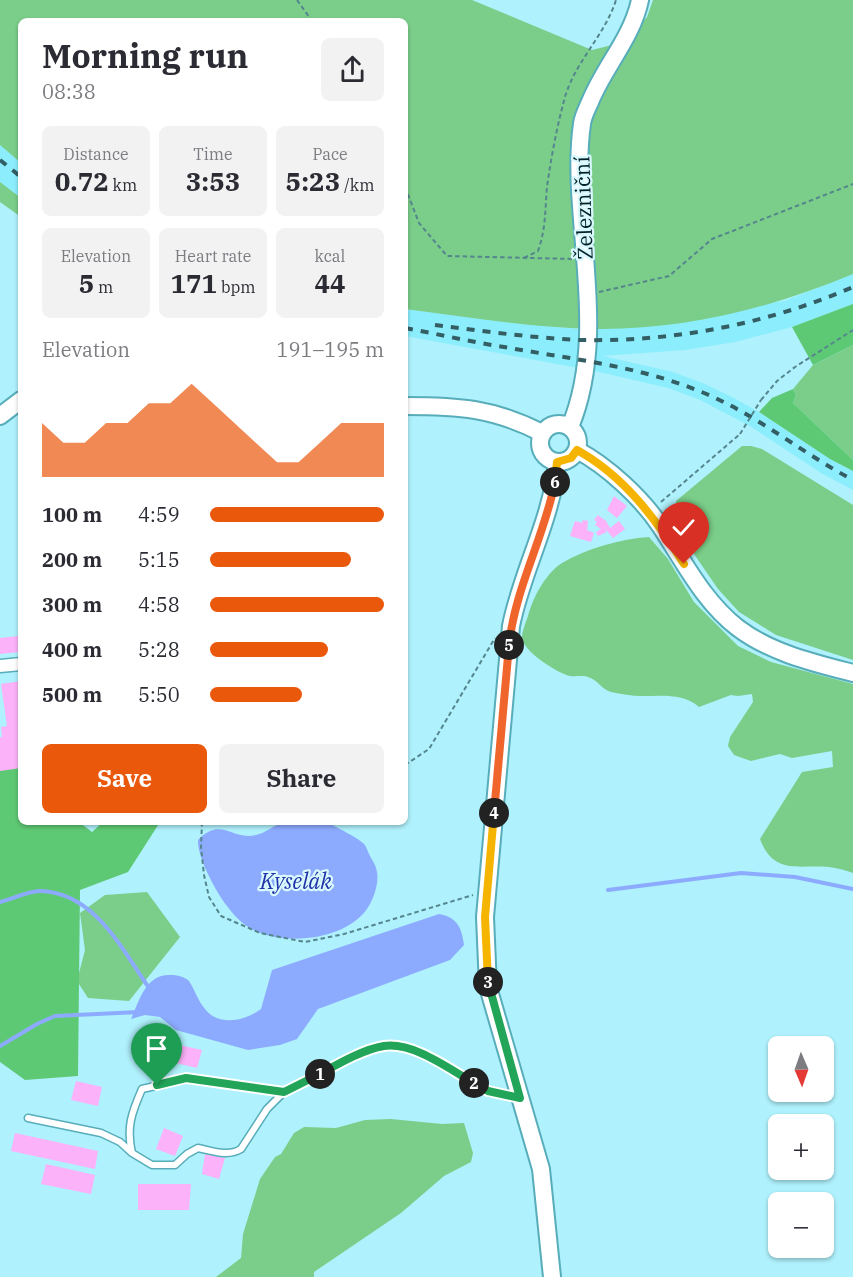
<!DOCTYPE html>
<meta charset="utf-8">
<style>
:root{--surface:#fff;--page:#f2f2f3;--text:#2b2b33;--muted:#7c7c81;--accent:#ea580c}
body{margin:0;font-family:"IBM Plex Serif",serif;background:var(--page);color:var(--text);height:100vh;display:flex;flex-direction:column;font-size:22px;white-space:nowrap}
*{box-sizing:border-box;margin:0}
p{font-size:20px;color:var(--muted)}
.icon{flex:none;width:33px;height:33px;fill:none;stroke:currentColor;stroke-width:2;stroke-linecap:round;stroke-linejoin:round}
.map{position:relative;flex:1;overflow:hidden}
.side{position:absolute;left:18px;top:18px;width:390px;height:807px;display:flex;flex-direction:column;background:var(--surface);border-radius:9px;box-shadow:0 2px 4px #0004}
.side>*{flex:none}
.needle{width:39px;rotate:178deg}
.buttons{position:absolute;left:768px;top:1036px;display:grid;gap:12px}
.buttons a{display:grid;place-items:center;width:66px;height:66px;border-radius:9px;background:var(--surface);box-shadow:0 2px 4px #0004;font-size:30px}
.pin{position:absolute;display:grid;place-items:center;width:51px;height:51px;color:#fff;margin:-62px -26px;border-radius:50% 50% 50% 0;rotate:-45deg;box-shadow:0 0 6px #0007}
.pin .icon{rotate:45deg}
.km{position:absolute;width:30px;height:30px;margin:-15px;border-radius:50%;background:#222;color:#fff;font-size:16px;line-height:30px;text-align:center}
.round{display:grid;place-items:center;flex:none;width:63px;height:63px;border-radius:9px;background:var(--page)}
.overview{display:flex;align-items:center;justify-content:space-between;height:102px;padding:0 24px}
h1{font-size:33px;font-weight:800;line-height:45px}
.figures{display:grid;grid-template-columns:repeat(3,1fr);gap:9px;height:102px;padding:6px 24px}
.figures div{display:grid;align-content:center;border-radius:9px;background:var(--page);text-align:center}
.figures b{font-size:26px;font-weight:800}
.figures small{font-size:16px;font-weight:400}
.figures p{font-size:16px}
.chart{height:168px;padding:12px 24px}
.chart p{display:flex;justify-content:space-between}
.chart svg{width:100%;height:108px;margin-top:6px;fill:var(--accent);opacity:.7}
.primary-button{display:flex;gap:12px;margin-top:auto;padding:12px 24px}
.primary-button a{flex:1;height:69px;border-radius:9px;background:var(--accent);color:#fff;font-size:24px;font-weight:800;line-height:69px;text-align:center}
.primary-button a+a{background:var(--page);color:var(--text)}
ul{padding:0 24px;list-style:none;font-size:20px}
li{display:grid;grid-template-columns:96px 72px 1fr;align-items:center;height:45px}
li i{height:15px;border-radius:8px;background:var(--accent)}
.map>svg:first-child{display:block}
</style>
<div class="map">
<svg width="853" height="1277" viewBox="0 0 853 1277">
<rect width="100%" height="100%" fill="#aff1fc"/>
<path fill="#8ceefd" d="M0 145 21 163V198L0 182Z
M853 274V304L792 327 735 342 685 350 603 356 673 372 705 384 732 397 759 412 830 459 853 471V490L821 473 750 426 698 399 668 388 595 371 405 336V309L522 324 580 329 784 301Z"/>
<path fill="#7bce89" d="M0 0H472L592 50 624 42 647 17 653 0H853V274C772 308 685 330 596 329 532 328 468 317 405 309V21H21V163L0 145Z
M0 182 21 198V217L0 202Z
M853 345V460L793 403 796 395 793 389 813 365Z
M742 446H751L762 449 853 505V660L776 635 739 612 718 589 681 535 677 525 676 501Z
M649 537 668 559 694 602 738 646 771 662 853 684V873C845 870 837 868 829 867 799 864 774 876 760 839L802 772 833 767 832 751 792 758 780 754 751 761 734 755 728 746 730 737 753 702 752 694 738 696 731 695 699 707C684 693 662 696 642 696 632 696 621 694 611 692 602 690 597 679 588 677 583 675 576 677 570 676 557 673 523 651 522 638 522 631 526 622 528 616 533 597 546 573 562 563 587 548 621 539 649 537Z
M147 892 180 937 129 1001 88 998 77 981 85 950 80 913 105 895Z
M391 1119 442 1124 464 1123 473 1153 471 1162 444 1176 401 1213 314 1272V1277H216L241 1258 243 1234 260 1179 275 1157 281 1154 294 1133 304 1127 336 1128 365 1120Z"/>
<path fill="#5ec974" d="M853 304V345L813 365 792 327Z
M793 389 796 395 793 403 853 460V471L830 459 759 412 772 398Z
M21 742V822H79L92 832 103 822H160L128 872 80 890 78 1076 25 1080 0 1062V748Z"/>
<path fill="#8dabfe" d="M282 822C294 822 317 819 328 823 335 826 358 838 364 844 366 846 368 852 370 856 372 860 375 864 376 868 381 882 372 905 362 915 339 939 288 945 258 932 245 927 235 917 227 906 216 892 197 857 198 840 222 816 231 841 256 835 265 833 274 826 282 822Z
M439 914C457 917 462 928 464 945L450 960 318 1009 297 1039 280 1045 248 1050 176 1030 160 1017 145 1015 131 1019C140 999 146 973 172 975 177 975 185 977 189 981 195 990 198 1001 205 1009 219 1027 245 1021 261 1009L272 970Z"/>
<g fill="none" stroke-linecap="round" stroke-linejoin="round">
<path stroke="#8dabfe" stroke-width="4" d="M608 890 741 873 795 877 853 889
M0 902C12 899 28 891 40 891 94 892 122 949 149 988
M0 1046 37 1024 55 1016 139 1012"/>
</g>
<path fill="#fcb2f9" d="M614 496 627 506 617 518 607 510Z
M598 515 606 521 610 528 619 521 625 529 613 538 604 527 607 532 598 536 596 532 601 529 595 525 597 522 594 520Z
M583 520 588 521 587 530 594 533 591 542 570 536 575 521 582 523Z
M19 636 20 652 0 654V638Z
M21 681V768L0 771V737H2L1 727 7 726 1 684Z
M147 1038 202 1050 197 1068 146 1056Z
M76 1081 102 1087 98 1106 71 1100Z
M164 1128 183 1136 175 1156 156 1149Z
M15 1133 98 1151 95 1169 11 1151Z
M205 1154 225 1158 219 1179 202 1174Z
M46 1164 95 1175 91 1194 41 1184Z
M138 1184H191L189 1210H138Z"/>
<g fill="none" stroke-linecap="round" stroke-linejoin="round">
<g stroke="#57adba" stroke-width="9">
<path id="lane" d="M28 1118 101 1133 120 1142 132 1153 152 1165H175L187 1154 198 1148C213 1151 228 1157 241 1149L267 1109 284 1092 348 1059 383 1046H400L415 1050 488 1091 517 1097
M132 1153C126 1127 132 1112 142 1089L186 1079 284 1092"/>
</g>
<g stroke="#57adba" stroke-width="15">
<path id="street" d="M0 666 21 664"/>
</g>
<g stroke="#57adba" stroke-width="20">
<path id="secondary" d="M405 406C459 406 493 408 542 433
M0 416 21 400
M540 443a19 19 0 1 1 38 0a19 19 0 1 1-38 0Z
M570 427C599 357 586 280 581 206 579 179 578 151 582 124 583 116 587 109 590 102 604 67 632 38 640 0
M577 450C607 466 642 498 661 527 684 562 704 602 738 628 771 653 814 663 853 673
M552 1277 541 1169 488 987 485 917 511 626C522 570 552 520 557 462"/>
</g>
<path stroke="#55868e" stroke-width="2" stroke-dasharray="4.5 3" stroke-linecap="butt" d="M297 0 312 21
M405 187 419 223 447 256 573 259
M524 258 538 251C546 229 545 209 547 187 551 158 557 126 565 97 575 62 605 35 616 0
M599 292 669 276 712 239 853 184
M761 400 777 381 795 367 853 330
M661 502 740 434
M405 765 429 749 495 638
M202 822 201 847 204 875 209 897 221 916 260 933 305 942 344 934 473 895"/>
<use href="#lane" stroke="#fff" stroke-width="6"/>
<use href="#street" stroke="#fff" stroke-width="12"/>
<use href="#secondary" stroke="#fff" stroke-width="16"/>
<path stroke="#335e64" stroke-width="4" stroke-dasharray="8 8" stroke-linecap="butt" d="M0 160 21 177
M435 325C483 331 532 338 581 340 674 342 767 324 853 287
M405 328C438 334 471 342 504 347 571 359 640 366 704 393 757 415 802 453 853 480"/>
<path stroke="#55868e" stroke-width="2" stroke-dasharray="4.5 3" stroke-linecap="butt" d="M740 434 761 400"/>
</g>
<g fill="none" stroke-linecap="round" stroke-linejoin="round">
<g stroke="#fff" stroke-width="12">
<path id="split-1" d="M157 1085 186 1078 284 1092 320 1074"/>
</g>
<g stroke="#fff" stroke-width="12">
<path id="split-2" d="M320 1074C338 1064 364 1049 384 1046 414 1042 449 1069 474 1083"/>
</g>
<g stroke="#fff" stroke-width="12">
<path id="split-3" d="M474 1083 488 1091 520 1098 488 982"/>
</g>
<g stroke="#fff" stroke-width="12">
<path id="split-4" d="M488 982 485 917 494 813"/>
</g>
<g stroke="#fff" stroke-width="12">
<path id="split-5" d="M494 813 509 645"/>
</g>
<g stroke="#fff" stroke-width="12">
<path id="split-6" d="M509 645C515 588 544 538 555 482"/>
</g>
<g stroke="#fff" stroke-width="12">
<path id="split-7" d="M555 482 557 462 571 458 577 450C624 476 656 519 684 564"/>
</g>
<use href="#split-1" stroke="#22a559" stroke-width="8"/>
<use href="#split-2" stroke="#22a559" stroke-width="8"/>
<use href="#split-3" stroke="#22a559" stroke-width="8"/>
<use href="#split-4" stroke="#f5b400" stroke-width="8"/>
<use href="#split-5" stroke="#f0652b" stroke-width="8"/>
<use href="#split-6" stroke="#f0652b" stroke-width="8"/>
<use href="#split-7" stroke="#f5b400" stroke-width="8"/>
</g>
<g text-anchor="middle" dominant-baseline="central" stroke-width="4.5" stroke-linejoin="round" paint-order="stroke">
<g font-size="21" fill="#002126" stroke="#d8f8fd">
<text transform="translate(583 208) rotate(-92)">Železniční</text>
</g>
<g font-size="22" font-style="italic" fill="#2033a8" stroke="#d8f8fd">
<text x="296" y="880">Kyselák</text>
</g>
</g>
</svg>
<div class="buttons">
<a><svg class="needle" viewBox="-14 -14 28 28"><path d="M0-13l5 13h-10z" fill="#e53935"/><path d="M0 13l5-13h-10z" fill="#7c7c81"/></svg></a>
<a>+</a>
<a>−</a>
</div>
<div class="pin" style="left:157px;top:1085px;background:#1e9e55"><svg class="icon" aria-label="arrive" viewBox="0 0 24 24"><path d="M6 21V4h12l-3 4 3 4H6"/></svg></div>
<div class="pin" style="left:684px;top:564px;background:#d93025"><svg class="icon" aria-label="check" viewBox="0 0 24 24"><path d="M5 12l5 5 9-10"/></svg></div>
<b class="km" style="left:320px;top:1074px">1</b>
<b class="km" style="left:474px;top:1083px">2</b>
<b class="km" style="left:488px;top:982px">3</b>
<b class="km" style="left:494px;top:813px">4</b>
<b class="km" style="left:509px;top:645px">5</b>
<b class="km" style="left:555px;top:482px">6</b>
<section class="side">
<div class="overview"><div><h1>Morning run</h1><p>08:38</p></div><a class="round"><svg class="icon" aria-label="share" viewBox="0 0 24 24"><path d="M12 15V3M7 8l5-5 5 5M5 13v7h14v-7"/></svg></a></div>
<div class="figures">
<div><p>Distance</p><b>0.72<small> km</small></b></div>
<div><p>Time</p><b>3:53</b></div>
<div><p>Pace</p><b>5:23<small> /km</small></b></div>
</div>
<div class="figures">
<div><p>Elevation</p><b>5<small> m</small></b></div>
<div><p>Heart rate</p><b>171<small> bpm</small></b></div>
<div><p>kcal</p><b>44</b></div>
</div>
<div class="chart"><p><span>Elevation</span>191–195 m</p>
<svg viewBox="0 0 160 44" preserveAspectRatio="none"><path d="M0 44V22L10 30L20 30L30 22L40 22L50 14L60 14L70 6L80 14L90 22L100 30L110 38L120 38L130 30L140 22L150 22L160 22V44z"/></svg>
</div>
<ul>
<li><b>100 m</b>4:59<i style="width:100%"></i></li>
<li><b>200 m</b>5:15<i style="width:81%"></i></li>
<li><b>300 m</b>4:58<i style="width:100%"></i></li>
<li><b>400 m</b>5:28<i style="width:68%"></i></li>
<li><b>500 m</b>5:50<i style="width:53%"></i></li>
</ul>
<div class="primary-button"><a>Save</a><a>Share</a></div>
</section>
</div>
